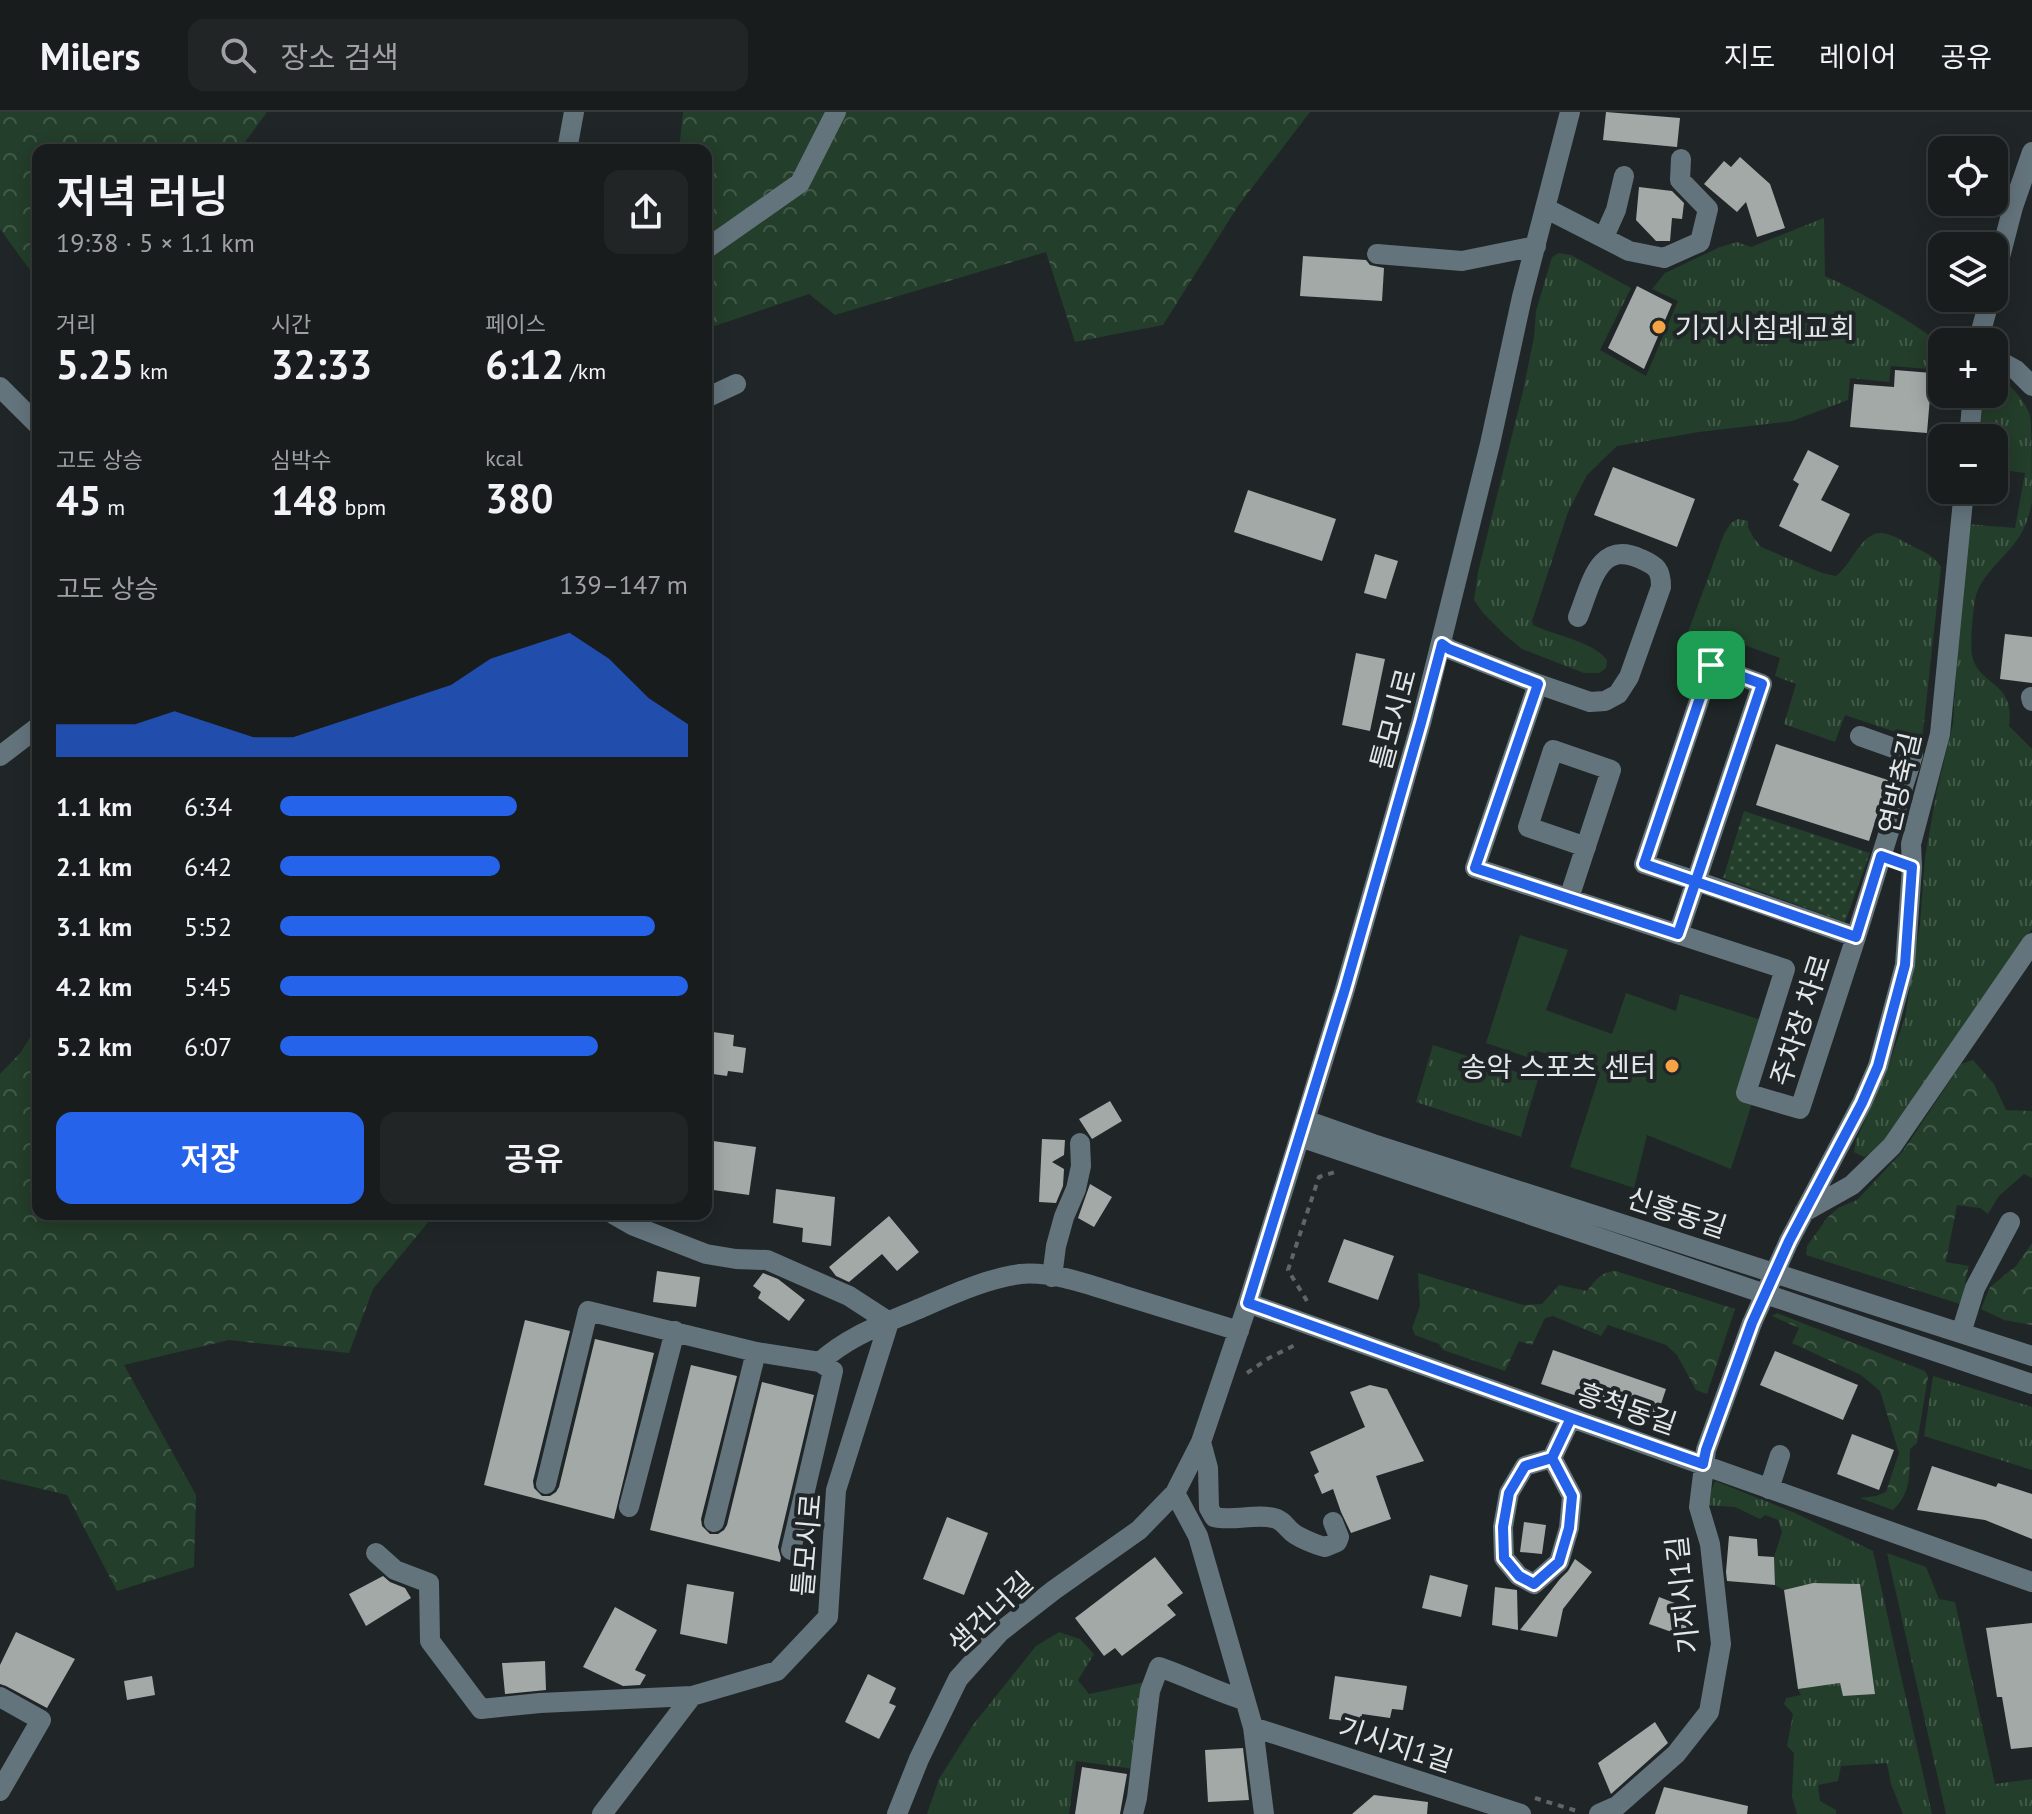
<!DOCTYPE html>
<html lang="ko">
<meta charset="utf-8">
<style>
:root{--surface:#181c1d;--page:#212526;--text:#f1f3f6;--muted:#9fa1a4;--line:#363a3b;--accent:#2563eb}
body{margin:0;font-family:"PT Sans","Noto Sans KR",sans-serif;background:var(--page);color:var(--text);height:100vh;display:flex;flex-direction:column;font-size:30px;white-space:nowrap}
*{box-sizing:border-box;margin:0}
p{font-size:26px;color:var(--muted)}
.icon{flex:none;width:44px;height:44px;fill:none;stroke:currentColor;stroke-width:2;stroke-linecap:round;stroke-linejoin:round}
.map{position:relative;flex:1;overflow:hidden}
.drawer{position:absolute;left:32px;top:32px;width:680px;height:1076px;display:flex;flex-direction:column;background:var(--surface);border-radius:16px;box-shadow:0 4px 20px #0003,0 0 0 2px var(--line)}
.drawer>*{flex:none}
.fabs{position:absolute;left:1928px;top:24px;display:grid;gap:16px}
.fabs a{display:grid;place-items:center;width:80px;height:80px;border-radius:16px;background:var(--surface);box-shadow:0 4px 20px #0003,0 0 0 2px var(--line);font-size:40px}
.pin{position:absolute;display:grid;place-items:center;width:68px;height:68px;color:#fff;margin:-34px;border-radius:16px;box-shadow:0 4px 12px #0006}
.round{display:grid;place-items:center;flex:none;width:84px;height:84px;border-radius:16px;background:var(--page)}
.summary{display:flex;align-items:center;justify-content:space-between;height:136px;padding:0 24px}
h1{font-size:44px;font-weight:600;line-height:60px}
.stats{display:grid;grid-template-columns:repeat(3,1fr);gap:12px;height:136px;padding:8px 24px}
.stats div{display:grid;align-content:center}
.stats b{font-size:40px;font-weight:600}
.stats small{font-size:22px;font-weight:400}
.stats p{font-size:22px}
.chart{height:224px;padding:16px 24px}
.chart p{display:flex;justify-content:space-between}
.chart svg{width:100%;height:144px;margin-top:8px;fill:var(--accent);opacity:.7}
.primary-button{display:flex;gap:16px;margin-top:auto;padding:16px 24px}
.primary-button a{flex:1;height:92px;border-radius:16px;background:var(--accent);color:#fff;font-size:32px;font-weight:600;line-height:92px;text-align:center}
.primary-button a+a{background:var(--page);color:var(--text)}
ul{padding:0 24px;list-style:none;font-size:26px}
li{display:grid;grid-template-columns:128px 96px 1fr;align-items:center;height:60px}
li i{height:20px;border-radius:10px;background:var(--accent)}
header{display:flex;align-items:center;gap:48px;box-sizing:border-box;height:112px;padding:0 40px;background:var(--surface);border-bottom:2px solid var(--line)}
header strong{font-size:38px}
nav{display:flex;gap:44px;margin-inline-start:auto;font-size:28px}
.search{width:560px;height:72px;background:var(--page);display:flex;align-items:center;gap:20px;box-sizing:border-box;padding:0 28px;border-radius:16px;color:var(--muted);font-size:30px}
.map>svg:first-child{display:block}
</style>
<header>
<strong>Milers</strong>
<div class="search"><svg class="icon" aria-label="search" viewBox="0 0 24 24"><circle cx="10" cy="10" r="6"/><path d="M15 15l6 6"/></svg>장소 검색</div>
<nav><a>지도</a><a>레이어</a><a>공유</a></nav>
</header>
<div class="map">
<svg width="2032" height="1702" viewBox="0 0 2032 1702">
<defs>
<pattern id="grass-tufts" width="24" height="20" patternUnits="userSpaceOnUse" patternTransform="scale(2)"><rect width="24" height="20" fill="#233e2a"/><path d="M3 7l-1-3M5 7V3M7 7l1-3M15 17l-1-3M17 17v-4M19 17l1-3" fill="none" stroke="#435a49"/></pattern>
<pattern id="forest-crowns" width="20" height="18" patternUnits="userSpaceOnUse" patternTransform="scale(2)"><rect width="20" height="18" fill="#233e2a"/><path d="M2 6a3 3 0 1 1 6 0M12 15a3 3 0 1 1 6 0" fill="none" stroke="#435a49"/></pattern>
<pattern id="park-dots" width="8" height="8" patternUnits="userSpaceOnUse" patternTransform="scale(2)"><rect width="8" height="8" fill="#233e2a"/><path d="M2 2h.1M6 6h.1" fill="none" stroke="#435a49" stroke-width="1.8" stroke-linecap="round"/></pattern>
</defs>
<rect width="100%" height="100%" fill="#202627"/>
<path fill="url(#grass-tufts)" d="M1824 106 1825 164C1867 183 1905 206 1942 232V258L1891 254 1889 270 1850 266 1848 288 1792 309 1699 320 1617 334 1587 363 1568 400 1532 509 1533 513 1540 516C1559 524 1595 531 1607 548L1606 556 1599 561H1584L1522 537 1505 523 1483 501 1474 488 1478 460 1523 279 1534 225 1536 199 1552 145 1559 141 1571 143 1631 176 1600 238 1646 264 1678 189 1652 177 1665 161 1720 135 1737 130 1751 135Z
M1994 264C2011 272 2023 286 2030 303 2032 315 2032 374 2032 389 2031 398 2027 410 2023 418 2011 443 1980 460 1975 488 1973 498 1970 533 1972 543 1978 575 2016 568 2009 614L2032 637V817L1980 894 1877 1038 1864 1045 1854 1040 1856 1028 1885 964 1905 905 1920 812 1925 745 1937 678 1953 612 1966 412 2015 416 2025 361 1994 357V326H1974L1978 282H1994Z
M1738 407 1748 409V415L1753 425 1761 435 1822 461 1836 464C1854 451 1862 415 1887 422 1895 424 1903 429 1910 433 1922 439 1934 443 1941 455L1922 629 1845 603 1835 630 1784 612 1796 572 1775 564 1780 546 1714 522 1707 539 1684 531 1724 422 1731 411Z
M1433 933 1538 967 1521 1025 1416 990Z
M1933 1264 2032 1295V1358L1924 1324Z
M1715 1369 1793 1400 1873 1439 1932 1702H1903L1891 1672 1887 1651 1841 1654 1838 1669 1818 1673 1820 1689 1836 1698V1702H1797L1792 1685 1794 1641 1787 1634 1793 1602 1784 1592 1786 1586 1801 1583 1798 1577 1840 1571 1875 1581 1860 1472 1813 1471 1783 1478 1775 1473 1774 1445 1782 1420 1778 1408 1765 1403 1760 1407 1735 1395 1705 1393Z
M1887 1441 1926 1455 1939 1487 1955 1490 1995 1672 2032 1667V1702H1946Z
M1059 1520 1080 1527 1094 1542 1078 1568 1089 1582 1145 1570 1134 1657 1076 1649 1069 1702H927L939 1667 973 1613 1036 1534Z"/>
<path fill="url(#forest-crowns)" d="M0 0H267L239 38H38V169L0 117Z
M683 0H1310L1238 94 1163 213 1075 230 1046 140 835 203 809 182 706 217V38H679Z
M38 912V1102H435L373 1177 349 1241 229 1228 124 1253 196 1383 194 1455 117 1479 67 1383 0 1367V962L21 940Z
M1973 948 1994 972 2006 998 2032 999V1066L2024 1062 1999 1084 1988 1102 1980 1096 1957 1093 1946 1150 1969 1154C1965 1167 1965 1180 1960 1192L1806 1143 1807 1134 1827 1106 1838 1096 1857 1088 1903 1039 1961 952Z
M2032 1131V1213L2004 1208 1981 1197 1990 1175 2016 1154Z
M1616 1159 1735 1197 1707 1282 1696 1278 1677 1243 1666 1233 1608 1213 1601 1224 1553 1204 1545 1206 1532 1233 1519 1229 1505 1259 1443 1238 1439 1232 1415 1223 1412 1216 1420 1194 1418 1161 1523 1193 1542 1192 1559 1173 1587 1179C1596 1167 1601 1160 1616 1159Z
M1777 1201 1925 1259 1928 1265 1917 1331 1910 1337C1909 1363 1912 1380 1893 1398L1860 1386 1876 1384 1886 1380 1899 1341 1880 1279 1861 1263 1792 1231 1799 1216 1772 1204Z"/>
<path fill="url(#park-dots)" d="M1744 699 1870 741 1845 810 1723 766Z"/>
<path fill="#233e2a" d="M1520 823 1568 838 1546 898 1612 922 1626 881 1676 899 1680 882 1777 913 1731 1057 1647 1023 1634 1076 1570 1055 1600 961 1535 938 1530 946 1486 931Z"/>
<path fill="#a2a9a7" d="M1606 0 1680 6 1677 35 1603 28Z
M1740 45 1770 72 1785 116 1757 125 1746 90 1737 100 1704 72 1724 49 1731 55Z
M1639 75 1672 79 1684 91 1682 107 1672 106 1670 129H1656L1636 108Z
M1303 144 1366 148 1370 153 1384 156 1382 189 1300 184Z
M1637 174 1672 192 1644 257 1608 236Z
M1895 258 1932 261 1927 321 1850 315 1854 272 1894 275Z
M1808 338 1839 354 1821 388 1850 402 1831 440 1779 414 1799 372 1793 368Z
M1613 355 1695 387 1677 435 1594 403Z
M1248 378 1336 407 1322 449 1234 420Z
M1375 442 1398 449 1386 487 1364 481Z
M2005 522 2032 525V571L2000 567Z
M1356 541 1385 547 1370 619 1342 613Z
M1776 632 1888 668 1869 729 1756 693Z
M706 919 734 923 733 934 746 936 743 961 728 959 727 964 706 961Z
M1110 989 1122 1009 1092 1027 1079 1007Z
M1042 1027 1065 1028 1064 1043 1052 1050 1064 1057 1063 1074 1056 1091 1039 1090Z
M706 1028 756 1035 749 1083 706 1077Z
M1090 1072 1112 1085 1094 1115 1078 1106Z
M776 1077 835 1085 831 1134 802 1130 803 1116 773 1111Z
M889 1104 919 1140 897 1159 882 1142 849 1170 836 1164 829 1155Z
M1344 1127 1394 1144 1378 1188 1328 1170Z
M657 1159 700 1165 696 1195 653 1190Z
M763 1161 778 1167 805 1188 789 1209 758 1186 761 1180 753 1174Z
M525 1208 570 1219 533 1369 534 1376 542 1384H550L556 1380 559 1375 595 1227 654 1241 614 1407 484 1373Z
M1553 1238 1666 1277 1655 1310 1541 1272Z
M1775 1239 1858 1273 1843 1308 1760 1273Z
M691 1253 737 1264 701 1407 702 1414 710 1422H718L724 1418 727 1413 762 1270 814 1283 778 1435 781 1446 780 1450 650 1418Z
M1370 1273 1387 1277 1424 1349 1376 1364 1391 1407 1351 1421 1341 1400 1333 1377 1322 1382 1314 1363 1319 1360 1310 1340 1365 1315 1350 1280Z
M1852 1322 1894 1338 1879 1378 1837 1362Z
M1932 1354 1996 1375 1998 1371 2032 1382V1427L1985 1408 1917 1398Z
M947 1405 988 1421 964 1483 923 1467Z
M1524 1410 1546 1413 1542 1442 1520 1440Z
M1729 1424 1757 1427 1758 1444 1774 1445 1775 1473 1727 1469 1726 1460Z
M1155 1445 1183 1481 1167 1493 1176 1503 1122 1544 1115 1536 1104 1544 1075 1506Z
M1575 1447 1592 1460 1563 1497 1557 1525 1520 1518 1560 1467 1568 1459Z
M1430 1463 1468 1473 1461 1505 1422 1496Z
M383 1464 390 1470 405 1476 411 1486 366 1514 349 1482Z
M1813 1471 1860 1472 1875 1582 1843 1584 1840 1571 1798 1577 1784 1478Z
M687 1472 734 1480 727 1532 680 1522Z
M1495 1475 1517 1478 1518 1518 1492 1513Z
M1659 1485 1693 1498 1683 1524 1649 1512Z
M615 1495 657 1518 635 1558 646 1563 640 1573 623 1574 583 1555Z
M2032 1511V1635L2011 1637 2002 1585H1997L1986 1516Z
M16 1520 75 1547 47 1596 6 1574 0 1572V1553Z
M545 1549 546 1578 505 1582 502 1551Z
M868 1562 896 1576 889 1591 896 1594 879 1627 845 1610Z
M152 1564 155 1583 127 1588 124 1569Z
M1335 1564 1407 1574 1403 1598 1392 1597 1390 1606 1362 1602 1361 1611 1329 1607Z
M1655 1610 1668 1631 1611 1682 1598 1651Z
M1243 1636 1249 1688 1208 1690 1205 1638Z
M1082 1655 1127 1662 1120 1702H1075Z
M1664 1675 1748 1694 1747 1702H1655Z
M1374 1683 1428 1690 1427 1702H1352Z"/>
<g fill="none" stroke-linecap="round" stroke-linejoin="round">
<path stroke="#606566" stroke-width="4" stroke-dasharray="6 6" stroke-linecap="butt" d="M1307 1189 1288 1158 1319 1065 1335 1060
M1247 1261 1269 1246 1297 1232
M1535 1686 1580 1700"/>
<path stroke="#64747d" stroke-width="20" d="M567 38 574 0
M1545 96 1629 139 1664 146 1700 130 1708 97 1680 68 1681 47
M1604 125 1616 98 1624 64
M706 137 800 71 836 0
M1377 142 1462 149 1536 134
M1994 168 2013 95 2032 40
M1978 230 1990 186
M1994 246 2016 258 2032 274
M0 275 38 313
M706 286 736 272
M1969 326 1973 282
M1442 532 1449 537 1538 572 1475 756 1785 857 1746 981 1800 997 1856 825 1696 769 1762 572 1711 553 1644 752 1696 769 1678 822
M1538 572 1590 590 1605 589 1618 582 1629 565 1661 475C1661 458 1657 454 1641 447 1598 427 1591 473 1578 505
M2031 585 2032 589
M0 644 38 615
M1569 786 1611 658 1553 638 1528 715 1586 735
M1856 825 1913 643 1860 624
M1305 1008 1373 1032 2032 1244
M1300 1025 2032 1272
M1804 1100 1852 1073 1892 1034 2032 831
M1789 1129 1862 991 1878 954 1905 853 1912 755 1911 732 1940 622 1964 378
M1052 1165 1056 1134 1064 1105 1076 1077 1081 1054 1080 1031
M1248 1191 2032 1470
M1961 1221 1975 1176 2010 1110
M1201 1330 1208 1356 1209 1396 1214 1405C1235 1410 1257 1400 1277 1407 1284 1410 1286 1415 1291 1419 1296 1425 1317 1433 1325 1435L1337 1430 1339 1425 1333 1410
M1552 1346 1572 1384 1569 1416 1559 1450 1534 1472 1519 1464 1504 1446 1503 1415 1509 1381 1525 1354 1552 1346 1571 1306
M546 1372 588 1199 756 1240 820 1250
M1769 1377 1780 1343
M1175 1381 1198 1424 1253 1615 1264 1702
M629 1395 675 1219
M714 1410 756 1240
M791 1438 833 1259 820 1250C849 1224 881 1213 916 1198 949 1184 984 1167 1020 1162 1054 1159 1090 1173 1122 1183 1161 1195 1200 1207 1239 1219
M376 1441 395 1458 429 1471 430 1529 481 1597 540 1591 692 1584
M0 1585 41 1608 0 1679
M1253 1615 1521 1702
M602 1702 692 1584 777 1559 828 1505 836 1378 889 1210 849 1184 767 1148 736 1147 706 1142 634 1114 613 1102
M897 1702 919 1647 958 1567 1000 1520 1054 1478 1139 1418 1175 1381 1201 1330 1248 1191 1305 1008 1345 877 1421 611 1490 332 1522 185 1570 0
M1133 1702 1137 1686 1150 1579 1159 1555C1188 1565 1215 1579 1244 1588
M1599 1702 1617 1694 1676 1642 1709 1600 1721 1532 1710 1432 1699 1395 1706 1338 1752 1211"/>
<path stroke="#64747d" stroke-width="20" d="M1752 1211 1789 1129"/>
</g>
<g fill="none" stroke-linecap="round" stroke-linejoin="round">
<g stroke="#fff" stroke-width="16">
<path id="route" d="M1711 553 1762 572 1678 822 1475 756 1538 572 1449 537 1442 532 1421 611 1345 877 1248 1191 1571 1306 1552 1346 1572 1384 1569 1416 1559 1450 1534 1472 1519 1464 1504 1446 1503 1415 1509 1381 1525 1354 1552 1346 1571 1306 1703 1352 1706 1338 1752 1211 1789 1129 1862 991 1878 954 1905 853 1912 755 1881 744 1856 825 1644 752 1711 553"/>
</g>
<use href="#route" stroke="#2563eb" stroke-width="10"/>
</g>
<g fill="#f5a345" stroke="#202627" stroke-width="3">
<circle cx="1659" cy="215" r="8"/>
<circle cx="1672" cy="954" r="8"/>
</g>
<g text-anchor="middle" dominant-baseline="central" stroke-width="8" stroke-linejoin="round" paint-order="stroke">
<g font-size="28" fill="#e3e7e7" stroke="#202627" text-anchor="start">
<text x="1675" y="215">기지시침례교회</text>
<text x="1656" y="954" text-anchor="end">송악 스포츠 센터</text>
</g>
<g font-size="28" fill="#e3e7e7" stroke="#202627">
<text transform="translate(1393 607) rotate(-75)">틀모시로</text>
<text transform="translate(1899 671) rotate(-77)">연방축길</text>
<text transform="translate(1800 908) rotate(-72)">주차장 차로</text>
<text transform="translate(1677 1100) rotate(18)">신흥동길</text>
<text transform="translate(1627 1296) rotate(19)">흥척동길</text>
<text transform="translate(806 1433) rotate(-85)">틀모시로</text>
<text transform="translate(1682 1483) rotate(-96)">기지시1길</text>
<text transform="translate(990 1500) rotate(-43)">샘건너길</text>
<text transform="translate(1396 1632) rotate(18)">기시지1길</text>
</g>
</g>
</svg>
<div class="fabs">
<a><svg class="icon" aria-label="locate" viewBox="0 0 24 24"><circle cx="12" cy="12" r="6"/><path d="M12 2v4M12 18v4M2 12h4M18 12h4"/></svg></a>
<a><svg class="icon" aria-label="layers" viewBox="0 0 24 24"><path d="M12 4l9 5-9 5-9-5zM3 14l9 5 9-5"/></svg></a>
<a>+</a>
<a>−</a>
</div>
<div class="pin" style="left:1711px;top:553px;background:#1e9e55"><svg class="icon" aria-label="arrive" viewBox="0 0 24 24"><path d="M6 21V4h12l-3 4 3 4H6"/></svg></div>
<section class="drawer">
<div class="summary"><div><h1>저녁 러닝</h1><p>19:38 · 5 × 1.1 km</p></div><a class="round"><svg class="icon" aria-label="share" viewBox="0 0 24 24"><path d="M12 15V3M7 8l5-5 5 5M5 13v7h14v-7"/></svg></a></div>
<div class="stats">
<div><p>거리</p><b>5.25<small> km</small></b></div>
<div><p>시간</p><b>32:33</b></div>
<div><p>페이스</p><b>6:12<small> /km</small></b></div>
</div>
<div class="stats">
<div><p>고도 상승</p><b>45<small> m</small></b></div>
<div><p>심박수</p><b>148<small> bpm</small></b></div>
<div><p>kcal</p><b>380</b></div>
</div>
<div class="chart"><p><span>고도 상승</span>139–147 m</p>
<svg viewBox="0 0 160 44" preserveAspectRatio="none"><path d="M0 44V34L10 34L20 34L30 30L40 34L50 38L60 38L70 34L80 30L90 26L100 22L110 14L120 10L130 6L140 14L150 26L160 34V44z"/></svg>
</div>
<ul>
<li><b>1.1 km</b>6:34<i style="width:58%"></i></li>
<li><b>2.1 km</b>6:42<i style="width:54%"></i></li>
<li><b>3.1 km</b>5:52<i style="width:92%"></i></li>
<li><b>4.2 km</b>5:45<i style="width:100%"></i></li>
<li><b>5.2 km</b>6:07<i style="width:78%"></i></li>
</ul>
<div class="primary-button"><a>저장</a><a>공유</a></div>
</section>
</div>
